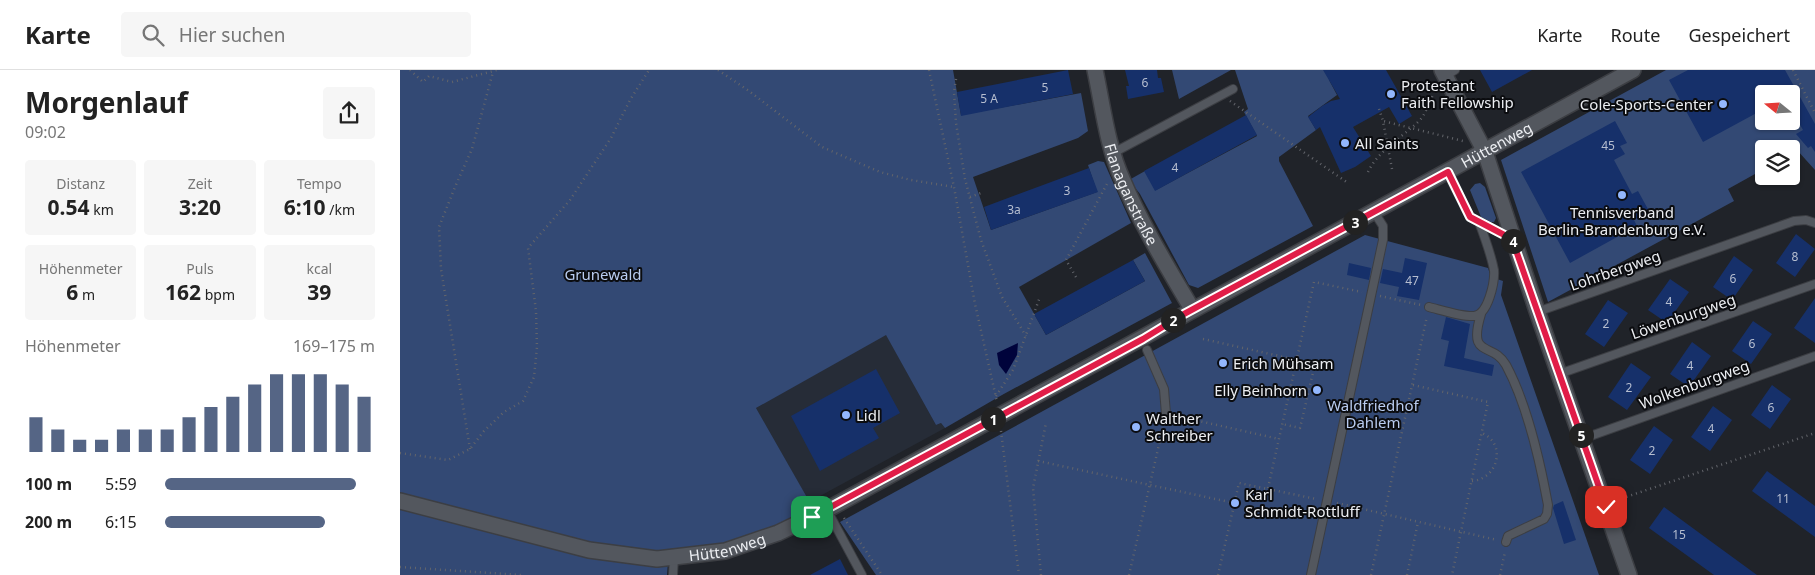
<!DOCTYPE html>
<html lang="de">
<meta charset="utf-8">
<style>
:root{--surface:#fff;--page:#f6f6f6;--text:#222;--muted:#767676;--line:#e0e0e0;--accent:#556585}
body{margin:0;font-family:"Noto Sans",sans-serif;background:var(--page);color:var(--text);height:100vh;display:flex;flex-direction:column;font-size:19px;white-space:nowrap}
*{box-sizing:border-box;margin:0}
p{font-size:16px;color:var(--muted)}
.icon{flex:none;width:28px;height:28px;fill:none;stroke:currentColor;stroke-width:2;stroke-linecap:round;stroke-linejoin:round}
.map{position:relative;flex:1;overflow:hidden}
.panel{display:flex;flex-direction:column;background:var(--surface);width:400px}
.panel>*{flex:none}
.needle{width:32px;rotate:288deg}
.controls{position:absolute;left:1355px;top:15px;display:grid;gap:10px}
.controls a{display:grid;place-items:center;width:45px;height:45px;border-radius:5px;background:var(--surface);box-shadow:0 1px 4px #0004;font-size:25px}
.pin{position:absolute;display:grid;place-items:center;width:42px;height:42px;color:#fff;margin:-21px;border-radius:10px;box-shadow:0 2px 8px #0006}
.km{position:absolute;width:25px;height:25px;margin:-12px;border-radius:50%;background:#222;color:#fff;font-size:14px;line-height:25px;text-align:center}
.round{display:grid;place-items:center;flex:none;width:52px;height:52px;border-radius:5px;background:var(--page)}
.head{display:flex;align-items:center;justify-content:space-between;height:85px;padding:0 25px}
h1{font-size:28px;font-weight:700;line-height:38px}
.stats{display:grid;grid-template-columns:repeat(3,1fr);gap:8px;height:85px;padding:5px 25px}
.stats div{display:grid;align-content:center;border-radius:5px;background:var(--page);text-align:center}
.stats b{font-size:21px;font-weight:700}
.stats small{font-size:14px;font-weight:400}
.stats p{font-size:14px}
.chart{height:140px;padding:10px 25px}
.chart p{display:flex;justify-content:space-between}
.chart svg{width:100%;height:90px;margin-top:5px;stroke:var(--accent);stroke-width:6}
ul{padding:0 25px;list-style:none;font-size:16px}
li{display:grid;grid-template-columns:80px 60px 1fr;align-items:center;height:38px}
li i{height:12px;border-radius:6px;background:var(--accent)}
header{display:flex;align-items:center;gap:30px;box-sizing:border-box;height:70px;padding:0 25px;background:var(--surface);border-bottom:1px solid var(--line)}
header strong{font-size:24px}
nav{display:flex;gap:28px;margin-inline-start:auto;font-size:18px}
.search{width:350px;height:45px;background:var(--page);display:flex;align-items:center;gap:12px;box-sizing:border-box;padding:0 18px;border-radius:5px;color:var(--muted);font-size:19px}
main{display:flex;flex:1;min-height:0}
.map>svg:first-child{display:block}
</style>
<header>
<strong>Karte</strong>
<div class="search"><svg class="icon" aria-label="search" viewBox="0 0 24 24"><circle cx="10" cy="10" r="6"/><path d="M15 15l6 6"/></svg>Hier suchen</div>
<nav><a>Karte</a><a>Route</a><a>Gespeichert</a></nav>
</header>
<main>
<section class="panel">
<div class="head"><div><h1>Morgenlauf</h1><p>09:02</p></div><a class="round"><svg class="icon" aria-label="share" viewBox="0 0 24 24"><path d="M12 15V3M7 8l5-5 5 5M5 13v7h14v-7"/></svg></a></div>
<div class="stats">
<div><p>Distanz</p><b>0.54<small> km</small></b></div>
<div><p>Zeit</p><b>3:20</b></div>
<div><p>Tempo</p><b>6:10<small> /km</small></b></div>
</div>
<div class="stats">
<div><p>Höhenmeter</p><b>6<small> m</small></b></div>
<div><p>Puls</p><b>162<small> bpm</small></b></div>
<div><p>kcal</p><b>39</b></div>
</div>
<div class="chart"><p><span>Höhenmeter</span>169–175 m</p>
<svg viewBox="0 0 160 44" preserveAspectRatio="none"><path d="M5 44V27M15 44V33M25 44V38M35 44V38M45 44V33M55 44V33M65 44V33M75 44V27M85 44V22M95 44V17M105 44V11M115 44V6M125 44V6M135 44V6M145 44V11M155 44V17"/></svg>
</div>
<ul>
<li><b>100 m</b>5:59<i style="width:91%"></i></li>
<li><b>200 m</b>6:15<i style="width:76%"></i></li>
</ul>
</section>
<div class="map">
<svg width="1415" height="505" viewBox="0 0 1415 505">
<rect width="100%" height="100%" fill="#202329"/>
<path fill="#262c37" d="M486 264 536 355 541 353 545 358 409 432 356 338Z"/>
<path fill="#334974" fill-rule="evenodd" d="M0 0H553L561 45 681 23 688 61 678 68 573 107 591 160 697 122 688 95 698 91 704 92 731 153 619 217 646 265 745 211 733 190 745 183 772 233 602 325 545 358 541 353 536 355 486 265 356 338 413 438C382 454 350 468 315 475 300 477 284 478 269 479L267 505H0Z
M772 0H831L779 29Z
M835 0H942L929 10 937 25 908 46 916 60 879 87V91L913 156 798 218 789 215 740 124 729 110 745 101 756 120 857 66 844 42 848 39Z
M1266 0H1415V100L1397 80 1391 84V79H1364V99L1328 119 1334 131 1148 232 1101 90ZM1364 24H1391V51H1364Z
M1080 113 1085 117 1096 148 1094 152H1091L1081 147 1070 120 1075 114Z
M965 165 1088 198 1091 207 1103 211 1101 225 1199 505H476L440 452Z"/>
<path fill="#00033b" d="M618 273 617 285 606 304 599 295 597 283Z"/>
<path fill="#16306a" d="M668 0 673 24 561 46 557 22Z
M725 0H757L758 8H761L764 22 728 29 726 16H729Z
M923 0H986L1012 46 999 54 989 37 953 57 971 86 955 97 941 103 920 57 916 60 908 47 922 36 931 31 940 29Z
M1080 0H1132L1092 22Z
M1288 0H1385L1415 54V82L1411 76 1408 78 1396 64 1403 60 1391 39V24H1364V39L1303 72 1269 10Z
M846 45 857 65 755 121 744 101Z
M1215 51 1227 73 1220 76 1225 84 1214 90 1232 124 1238 121 1249 141 1234 150 1237 156 1170 193 1121 102Z
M689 98 698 122 591 160 584 137Z
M1396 164 1415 179 1395 207 1376 193Z
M1334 186 1353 200 1332 230 1313 217Z
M1005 188 1027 193 1019 230 997 226 999 217 980 213 983 199 1002 203Z
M733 190 745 211 646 265 634 244Z
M949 193 971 198 969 210 947 205Z
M1270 209 1289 222 1267 253 1248 240Z
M1415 228V273L1394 258Z
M1208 230 1228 243 1204 277 1185 264Z
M1046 247 1070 254 1064 288 1094 295 1092 306 1044 296 1049 271 1041 269Z
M1353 251 1372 264 1351 294 1332 281Z
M1292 272 1311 286 1289 317 1270 304Z
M1231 293 1251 307 1227 340 1208 327Z
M476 299 500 343 473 358 479 368 420 401 391 346Z
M1372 315 1391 329 1370 359 1351 345Z
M1313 336 1332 350 1310 381 1291 367Z
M1254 356 1273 370 1250 404 1230 390Z
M1367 401 1415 436V467L1352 421Z
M1163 431 1176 470 1164 474 1153 438 1154 435Z
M1264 437 1309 470 1357 505H1314L1249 458Z
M440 489 448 505H410Z"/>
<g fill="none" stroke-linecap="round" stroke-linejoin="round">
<g stroke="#3c3e43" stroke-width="10">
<path id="service" d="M1045 6 1055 0
M713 83 833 19
M1047 102 1070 147 1112 169
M1029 237C1041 240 1062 247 1074 246 1088 245 1095 212 1094 200 1091 184 1085 168 1079 152
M1137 242 1394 151 1406 150 1415 153
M1081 244C1067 290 1093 271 1106 295 1127 334 1140 391 1148 435L1147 444 1144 449 1108 466 1106 472
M747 280 764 319 766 344
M1159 304 1415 214
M1182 369 1415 286
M427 440 462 505
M273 505 274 488
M911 505 983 170V156L974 142"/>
</g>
<g stroke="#3c3e43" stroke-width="18">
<g id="minor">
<path id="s1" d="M695 0C703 37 707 76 723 111 742 156 768 198 792 239"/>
<path d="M1042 0 1085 82 1137 241 1229 505"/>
</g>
</g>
<g stroke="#3c3e43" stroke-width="18">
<g id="secondary">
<path id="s2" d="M0 431 189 480 257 489 325 481 378 463 432 437 1233 0"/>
</g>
</g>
<path stroke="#63656b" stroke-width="2.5" stroke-dasharray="1 4" stroke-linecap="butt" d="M10 0 23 12 29 6 52 12 97 0
M318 0 349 21 422 77 480 102 511 110 554 117
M529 0 554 117 575 234 597 332
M1393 0 1415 43
M556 9 554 22 556 53 565 109 581 170 602 227 626 266
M830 31 948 113
M979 39 983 51
M992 99 983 51 1063 71
M968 102C978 81 1001 68 1018 52 1026 45 1031 28 1036 17
M570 127 581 123
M676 207 666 190 708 112
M980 226 1021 235
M803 269 915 294 900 358 882 354
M1013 315 1088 332 1052 505
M596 326 613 300 640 227
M777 346 879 369
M601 361 619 505
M70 379 41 199 39 157 55 117 72 79 93 2
M0 383 48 390 70 379 84 361 104 342 123 331 134 307 137 277 136 241 128 178 170 130 211 68 230 30 249 0
M638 391 834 433
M1072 411C1098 409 1107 374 1082 363
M868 418 914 212 962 222
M1217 430 1415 363
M937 433 1097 470
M444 448 482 505
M0 497 121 505
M641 505 633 418 646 353
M729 505 764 353
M818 505 839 413 916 429
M971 505 1027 246
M1007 505 1018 452
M1100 505 1105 482"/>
<use href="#service" stroke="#53575e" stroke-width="8"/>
<use href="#minor" stroke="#53575e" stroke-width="15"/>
<use href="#secondary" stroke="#53575e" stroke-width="15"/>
</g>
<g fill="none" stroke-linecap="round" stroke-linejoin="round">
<g stroke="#fff" stroke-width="10">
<path id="route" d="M412 447 743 269 784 244 1048 102 1070 147 1112 169 1206 437"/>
</g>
<use href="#route" stroke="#e11d48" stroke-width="6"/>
</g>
<g fill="#93b7fd" stroke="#0b0c0f" stroke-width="2">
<circle cx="991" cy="24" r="5"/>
<circle cx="1323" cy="34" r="5"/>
<circle cx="945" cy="73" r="5"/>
<circle cx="1222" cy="125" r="5"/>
<circle cx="823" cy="293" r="5"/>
<circle cx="917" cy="320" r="5"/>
<circle cx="446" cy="345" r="5"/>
<circle cx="736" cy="357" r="5"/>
<circle cx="835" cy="433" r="5"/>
</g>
<g text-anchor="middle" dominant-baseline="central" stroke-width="4" stroke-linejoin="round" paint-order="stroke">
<g font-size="12" fill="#b6bed0">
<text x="745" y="12">6</text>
<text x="645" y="17">5</text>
<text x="589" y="28">5 A</text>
<text x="1208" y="75">45</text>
<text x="775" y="97">4</text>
<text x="667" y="120">3</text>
<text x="614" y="139">3a</text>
<text x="1395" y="186">8</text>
<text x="1333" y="208">6</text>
<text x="1012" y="210">47</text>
<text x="1269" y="231">4</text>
<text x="1206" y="253">2</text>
<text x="1352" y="273">6</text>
<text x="1290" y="295">4</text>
<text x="1229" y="317">2</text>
<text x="1371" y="337">6</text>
<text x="1311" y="358">4</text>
<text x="1252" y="380">2</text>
<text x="1383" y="428">11</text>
<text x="1279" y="464">15</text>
</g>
<g font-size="15" fill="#eceef2" stroke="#0b0c0f" text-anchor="start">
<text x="1001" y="15">Protestant<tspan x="1001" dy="17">Faith Fellowship</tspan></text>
<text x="1313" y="34" text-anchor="end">Cole-Sports-Center</text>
<text x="955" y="73">All Saints</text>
<text x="1222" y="142" text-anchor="middle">Tennisverband<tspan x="1222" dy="17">Berlin-Brandenburg e.V.</tspan></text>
<text x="833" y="293">Erich Mühsam</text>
<text x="907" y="320" text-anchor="end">Elly Beinhorn</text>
<text x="456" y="345">Lidl</text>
<text x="746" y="348">Walther<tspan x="746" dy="17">Schreiber</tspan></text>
<text x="845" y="424">Karl<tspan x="845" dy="17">Schmidt-Rottluff</tspan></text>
</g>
<g font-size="15" fill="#eceef2" stroke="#0b0c0f">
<text stroke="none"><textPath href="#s2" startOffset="1205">Hüttenweg</textPath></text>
<text stroke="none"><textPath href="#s1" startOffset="130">Flanaganstraße</textPath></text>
<text transform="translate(1215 200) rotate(-19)">Lohrbergweg</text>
<text transform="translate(1283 246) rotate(-19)">Löwenburgweg</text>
<text transform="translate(1294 314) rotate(-20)">Wolkenburgweg</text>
<text stroke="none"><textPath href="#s2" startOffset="335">Hüttenweg</textPath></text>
</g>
<g font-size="15" fill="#b9ccf0" stroke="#0b0c0f">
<text x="203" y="204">Grunewald</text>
<text x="973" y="335">Waldfriedhof<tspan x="973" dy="17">Dahlem</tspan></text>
</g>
</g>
</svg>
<div class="controls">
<a><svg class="needle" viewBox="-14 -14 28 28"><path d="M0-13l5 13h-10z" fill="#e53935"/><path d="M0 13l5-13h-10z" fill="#767676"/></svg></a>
<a><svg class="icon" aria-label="layers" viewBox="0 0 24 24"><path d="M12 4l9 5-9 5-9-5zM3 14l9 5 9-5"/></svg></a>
</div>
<div class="pin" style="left:412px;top:447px;background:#1e9e55"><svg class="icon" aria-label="arrive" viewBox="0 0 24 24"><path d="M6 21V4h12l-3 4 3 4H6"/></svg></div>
<div class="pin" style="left:1206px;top:437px;background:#d93025"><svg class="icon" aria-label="check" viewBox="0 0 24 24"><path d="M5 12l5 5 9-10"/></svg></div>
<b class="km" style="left:593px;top:349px">1</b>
<b class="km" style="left:773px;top:250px">2</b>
<b class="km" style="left:955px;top:152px">3</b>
<b class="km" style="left:1113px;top:171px">4</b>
<b class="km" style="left:1181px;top:365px">5</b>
</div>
</main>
